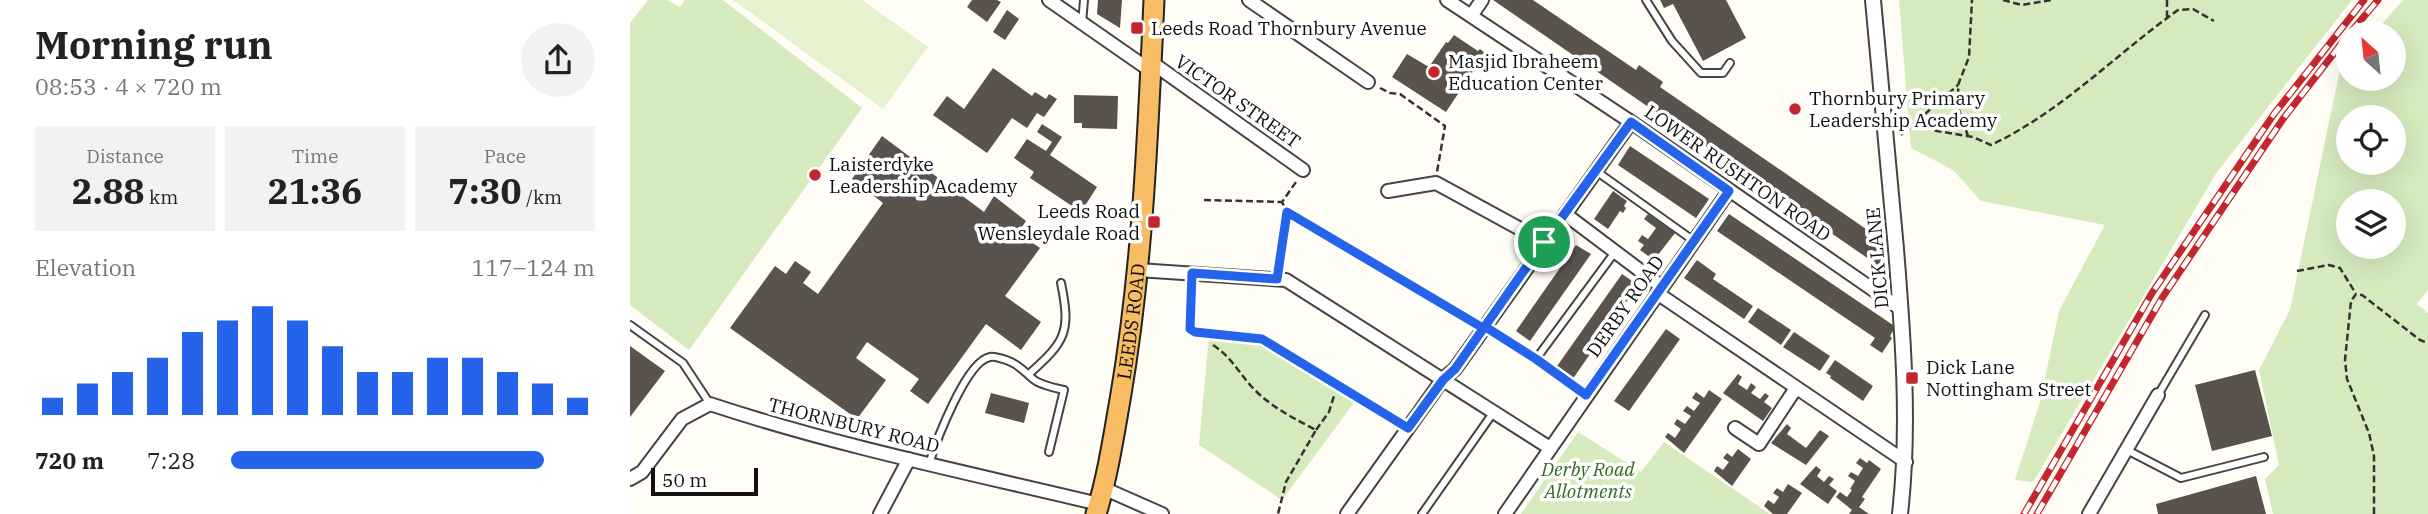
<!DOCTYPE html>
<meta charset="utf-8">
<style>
:root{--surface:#fff;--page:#f2f2f2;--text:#222;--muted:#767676;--accent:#2563eb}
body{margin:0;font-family:"IBM Plex Serif",serif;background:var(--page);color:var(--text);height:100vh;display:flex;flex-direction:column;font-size:26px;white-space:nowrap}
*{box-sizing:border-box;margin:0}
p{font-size:23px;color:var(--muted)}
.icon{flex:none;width:38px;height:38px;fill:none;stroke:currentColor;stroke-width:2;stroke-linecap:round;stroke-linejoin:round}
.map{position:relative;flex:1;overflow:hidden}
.details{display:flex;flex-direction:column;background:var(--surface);width:630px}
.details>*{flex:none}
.needle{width:46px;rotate:333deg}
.tools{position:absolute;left:1706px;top:21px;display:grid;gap:14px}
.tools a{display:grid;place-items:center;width:70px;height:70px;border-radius:50%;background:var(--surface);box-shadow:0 7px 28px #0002;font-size:35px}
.scale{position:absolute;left:21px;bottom:18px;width:107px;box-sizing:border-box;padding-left:7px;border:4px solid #111;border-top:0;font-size:19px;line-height:24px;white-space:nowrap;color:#111;-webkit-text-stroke:5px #fff;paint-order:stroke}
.pin{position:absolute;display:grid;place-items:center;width:60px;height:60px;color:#fff;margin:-30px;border:4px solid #fff;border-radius:50%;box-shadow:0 2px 7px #0007}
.round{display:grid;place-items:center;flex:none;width:74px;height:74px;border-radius:37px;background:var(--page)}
.headline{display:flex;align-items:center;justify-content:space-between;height:119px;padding:0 35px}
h1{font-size:38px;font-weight:700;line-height:52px}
.metrics{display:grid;grid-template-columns:repeat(3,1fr);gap:10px;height:119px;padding:7px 35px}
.metrics div{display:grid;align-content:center;border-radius:0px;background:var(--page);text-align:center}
.metrics b{font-size:35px;font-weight:700}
.metrics small{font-size:19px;font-weight:400}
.metrics p{font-size:19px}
.chart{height:196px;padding:14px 35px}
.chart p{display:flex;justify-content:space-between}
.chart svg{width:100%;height:126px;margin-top:7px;stroke:var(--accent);stroke-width:6}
ul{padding:0 35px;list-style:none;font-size:23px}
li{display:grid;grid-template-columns:112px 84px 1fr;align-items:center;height:52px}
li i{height:18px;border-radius:9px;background:var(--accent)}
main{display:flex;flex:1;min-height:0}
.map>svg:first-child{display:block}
</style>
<main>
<section class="details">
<div class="headline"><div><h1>Morning run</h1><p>08:53 · 4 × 720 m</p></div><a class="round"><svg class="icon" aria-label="share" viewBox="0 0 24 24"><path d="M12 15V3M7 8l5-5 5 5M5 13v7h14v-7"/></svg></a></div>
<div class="metrics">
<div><p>Distance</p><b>2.88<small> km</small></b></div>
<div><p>Time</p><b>21:36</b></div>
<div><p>Pace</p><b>7:30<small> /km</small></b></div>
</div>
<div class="chart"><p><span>Elevation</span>117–124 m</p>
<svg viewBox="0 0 160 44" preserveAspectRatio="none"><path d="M5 44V38M15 44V33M25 44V29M35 44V24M45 44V15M55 44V11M65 44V6M75 44V11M85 44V20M95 44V29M105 44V29M115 44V24M125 44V24M135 44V29M145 44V33M155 44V38"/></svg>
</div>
<ul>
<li><b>720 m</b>7:28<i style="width:86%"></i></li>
</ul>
</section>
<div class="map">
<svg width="1798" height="514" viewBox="0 0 1798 514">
<rect width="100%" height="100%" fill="#fffdf5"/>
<path fill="#d5ebbd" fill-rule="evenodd" d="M18 0H37L50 7 55 0H93L232 108 59 350 0 305V23Z
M1269 0H1722L1587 172 1403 482 1385 480 1410 402 1429 311 1475 225 1351 201 1323 170 1281 148Z
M1773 0H1798V290L1787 304 1798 313V514H1643L1635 479 1649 465 1629 370 1660 310 1709 74 1718 63V79H1764V33H1744ZM1718 117H1764V163H1718ZM1718 201H1764V247H1718Z
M579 336 632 342 726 400 652 500 569 445Z
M948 432 1011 472 1034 442 1140 514H891Z"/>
<path fill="#e6f2cf" d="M103 0H232L298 47 253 109Z"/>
<path fill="#5a524d" d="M342 0H367L371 2 357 22 337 7Z
M468 0H492L490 28 467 14Z
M863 0H903L1006 70 1009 65 1033 82 1030 87 1249 238 1247 241 1254 246 1256 258 1249 266Z
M1030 0H1096L1116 38 1073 61 1043 4 1034 8Z
M377 10 389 19 375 40 363 32Z
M824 35 848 51 850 49 855 53 816 112 762 77 777 54 799 67 816 42 818 43Z
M363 68 402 96 405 92 416 99 419 94 427 99 414 117 407 113 397 128 382 118 357 153 303 115 317 96 334 109Z
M444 95 488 96 487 129 452 128V123H444Z
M412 124 432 137 420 155 467 187 451 212 400 178 404 172 384 158 397 139 416 151 422 142 407 132Z
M252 136 354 212 364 196 396 221 388 233 410 248 375 296 411 322 391 350 356 324 298 404 280 391 289 379 237 342 226 358 256 380 227 419 100 328 145 266 156 274 165 261 181 272 173 283 188 294 253 203 222 179Z
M1000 146 1079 199 1066 218 988 165Z
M983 191 997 201 994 206 996 208 993 213 990 211 978 229 964 219Z
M1018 214 1045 233 1024 260 1010 250 1014 245 1008 241 1012 235 1018 239 1026 228 1014 219Z
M1099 214 1263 325V331L1260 336 1262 338 1252 353 1240 345 1245 338 1087 231Z
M946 245 961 254 900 341 886 331Z
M1067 260 1086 274 1083 279 1123 306 1114 319 1054 278Z
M992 274 1008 285 942 380 925 369Z
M1128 308 1161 330 1151 345 1118 322Z
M1036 329 1050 339 999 411 984 401Z
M1164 332 1200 356 1190 371 1153 347Z
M0 346 35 371 0 417Z
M1205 360 1243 386 1233 401 1200 378 1201 376 1196 373Z
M1625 370 1642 436 1582 451 1565 385Z
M1108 374 1112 377 1108 384 1117 390 1121 383 1126 387 1121 393 1130 399 1135 393 1139 396 1134 402 1142 408 1133 421 1093 393Z
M1079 390 1092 399 1054 453 1035 437 1038 433 1045 438 1051 429 1044 424 1047 419 1055 424 1061 416 1053 411 1057 406 1064 411 1070 403 1062 398 1066 392 1074 398Z
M361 393 399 403 394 423 355 413Z
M1157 424 1161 428 1157 434 1176 448 1190 430 1199 436 1176 465 1141 443Z
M1108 449 1121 459 1102 486 1084 471 1087 466 1093 470 1099 462 1093 458 1097 453 1102 457Z
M1230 458 1237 463 1239 460 1251 469 1232 497 1235 499 1229 507 1239 514H1219L1222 510 1206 497 1210 492 1217 497 1222 490 1220 489 1225 481 1218 476 1221 472 1228 476 1233 468 1226 463Z
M1186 466 1191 470 1187 476 1194 482 1199 476 1204 479 1199 485 1207 491 1198 504 1170 484Z
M1626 476 1636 514H1528L1526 504Z
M1158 484 1172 493 1157 514H1143L1134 506 1138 500 1144 504 1149 497 1143 493 1147 488 1153 492Z"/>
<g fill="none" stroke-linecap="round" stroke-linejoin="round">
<g stroke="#444" stroke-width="10">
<path id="service" d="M1016 0 1042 41 1071 73H1093L1100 63
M452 23 454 0
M966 171 1064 241
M0 325 53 363 80 404
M854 326 906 359 956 395
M565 332 632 339 778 428
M906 359 985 252
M399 374C436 341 441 332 431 283
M1528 395 1575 315
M1497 450 1551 478 1634 457
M299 464C306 442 336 361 360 357 365 356 377 360 381 362 390 366 396 373 403 379 410 385 425 388 434 390L419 452
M792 514 863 413"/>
</g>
<g stroke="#444" stroke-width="16">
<path id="minor" d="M419 0 521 71
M619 0 738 82
M817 0 1001 122 1271 309
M841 16 852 0
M521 62 673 170
M758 191 806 183 914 242
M935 214 1032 287
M508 270 656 280 920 448
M1027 293 1276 462
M1105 428 1129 444 1166 388
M0 479 12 472 52 419 80 404C207 446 339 473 469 504
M473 488 532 514
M250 514 279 459
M717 514 813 379 825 369 1001 122
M875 514 1099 191
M1459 514 1528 395"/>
</g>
<g stroke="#444" stroke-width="18">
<path id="tertiary" d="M1243 0C1251 83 1259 166 1266 249 1273 337 1280 426 1270 514"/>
</g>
<g stroke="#222" stroke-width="23">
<g id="trunk">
<path id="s1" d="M466 514C478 475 484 434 491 394 513 264 518 131 524 0"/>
</g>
</g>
<path stroke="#333" stroke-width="2.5" stroke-dasharray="7 3.5" stroke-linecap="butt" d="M1373 0 1392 5 1421 0
M1537 0V18
M750 88 760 93 770 94 815 126 807 172
M1285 124 1294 125 1307 131 1343 137 1361 145C1431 112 1485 55 1548 10L1563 9 1584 21
M1271 135 1328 85
M1338 136 1329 110 1328 85 1339 57 1342 0
M574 200 652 202
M657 212 844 323
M649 267 657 212 652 202 666 182
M1667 271 1699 265 1710 268 1726 294
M560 323 561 287
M583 345C600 356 608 371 621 386 639 406 663 418 686 430L656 482 648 514
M686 430 699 412 704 396
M1744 514V456L1739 433 1717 379 1715 360 1721 301 1726 294 1732 295 1790 340 1798 343"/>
<use href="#service" stroke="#fff" stroke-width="6"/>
<use href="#minor" stroke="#fff" stroke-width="12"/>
<use href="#tertiary" stroke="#fff" stroke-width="14"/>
<use href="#trunk" stroke="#f7bc64" stroke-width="19"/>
<g stroke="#c4262e" stroke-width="7">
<path id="rail" d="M1720 33 1748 0
M1394 514 1522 293 1644 114 1734 0
M1407 514 1532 298 1653 119 1718 35"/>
</g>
<use href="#rail" stroke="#fff" stroke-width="4.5" stroke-dasharray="13" stroke-linecap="butt"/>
</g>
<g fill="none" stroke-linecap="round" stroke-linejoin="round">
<g stroke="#fff" stroke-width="14">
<path id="route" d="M914 242 825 369 813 380 778 428 632 339 565 332 560 329 562 273 647 279 657 212 853 328 854 326 906 359 956 395 1099 191 1001 122 914 242"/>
</g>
<use href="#route" stroke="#2563eb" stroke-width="9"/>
</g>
<g fill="#c4262e" stroke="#fff" stroke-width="2.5">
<rect x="500" y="21" width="14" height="14" rx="3.5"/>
<circle cx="804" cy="72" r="7"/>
<circle cx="1165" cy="109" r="7"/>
<circle cx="185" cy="175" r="7"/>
<rect x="517" y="215" width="14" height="14" rx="3.5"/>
<rect x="1275" y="371" width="14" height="14" rx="3.5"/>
</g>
<g text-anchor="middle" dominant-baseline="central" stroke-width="7" stroke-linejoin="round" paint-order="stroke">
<g font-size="19" fill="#111" stroke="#fff" text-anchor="start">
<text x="521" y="28">Leeds Road Thornbury Avenue</text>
<text x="818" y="61">Masjid Ibraheem<tspan x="818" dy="22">Education Center</tspan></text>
<text x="1179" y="98">Thornbury Primary<tspan x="1179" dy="22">Leadership Academy</tspan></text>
<text x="199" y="164">Laisterdyke<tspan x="199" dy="22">Leadership Academy</tspan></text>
<text x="510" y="211" text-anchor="end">Leeds Road<tspan x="510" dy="22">Wensleydale Road</tspan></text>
<text x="1296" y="367">Dick Lane<tspan x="1296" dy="22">Nottingham Street</tspan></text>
</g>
<g font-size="19" fill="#111" stroke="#fff">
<text transform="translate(608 101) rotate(35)">VICTOR STREET</text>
<text transform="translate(1108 173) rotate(35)">LOWER RUSHTON ROAD</text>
<text transform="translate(1247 258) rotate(-95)">DICK LANE</text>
<text transform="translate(995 306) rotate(-55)">DERBY ROAD</text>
<text stroke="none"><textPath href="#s1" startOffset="196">LEEDS ROAD</textPath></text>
<text transform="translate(224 425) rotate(14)">THORNBURY ROAD</text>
</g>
<g font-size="19" font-style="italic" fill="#2f6b1f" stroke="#fff">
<text x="958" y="469">Derby Road<tspan x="958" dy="22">Allotments</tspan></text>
</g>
</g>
</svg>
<div class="tools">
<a><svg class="needle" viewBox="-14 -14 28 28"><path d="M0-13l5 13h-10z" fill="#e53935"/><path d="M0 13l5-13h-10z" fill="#767676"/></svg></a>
<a><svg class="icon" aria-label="locate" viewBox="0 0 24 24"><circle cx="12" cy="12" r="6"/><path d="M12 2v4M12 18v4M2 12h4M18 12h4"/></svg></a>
<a><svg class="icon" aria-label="layers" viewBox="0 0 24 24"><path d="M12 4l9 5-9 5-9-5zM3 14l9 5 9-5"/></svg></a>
</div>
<div class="scale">50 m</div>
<div class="pin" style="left:914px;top:242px;background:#1e9e55"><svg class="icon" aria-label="arrive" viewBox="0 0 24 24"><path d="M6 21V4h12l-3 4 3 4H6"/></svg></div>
</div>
</main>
